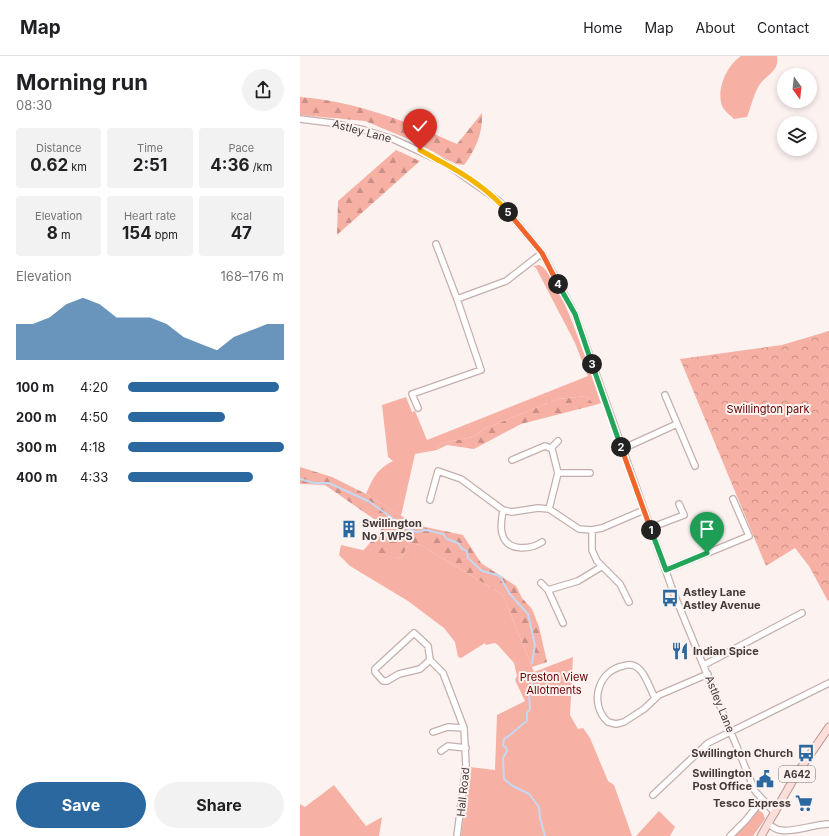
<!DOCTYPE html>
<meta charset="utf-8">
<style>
:root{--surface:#fff;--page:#f2f2f2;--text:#202124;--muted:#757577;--line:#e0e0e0;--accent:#2b689f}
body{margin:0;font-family:Inter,sans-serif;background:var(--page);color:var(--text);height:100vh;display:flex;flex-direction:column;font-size:15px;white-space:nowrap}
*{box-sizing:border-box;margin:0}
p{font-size:13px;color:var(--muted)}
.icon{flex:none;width:22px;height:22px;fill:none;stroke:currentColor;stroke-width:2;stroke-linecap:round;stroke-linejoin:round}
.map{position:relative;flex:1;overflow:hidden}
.sheet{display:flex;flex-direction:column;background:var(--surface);width:300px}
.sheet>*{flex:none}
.needle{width:26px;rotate:165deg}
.fabs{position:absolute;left:477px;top:12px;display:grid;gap:8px}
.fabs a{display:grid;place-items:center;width:40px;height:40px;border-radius:50%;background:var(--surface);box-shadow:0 2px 6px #0003;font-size:20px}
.pin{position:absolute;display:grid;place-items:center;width:34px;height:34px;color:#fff;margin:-41px -17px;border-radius:50% 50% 50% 0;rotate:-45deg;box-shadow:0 0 4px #0007}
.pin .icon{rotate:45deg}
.km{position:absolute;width:20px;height:20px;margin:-10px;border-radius:50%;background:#222;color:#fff;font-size:11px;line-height:20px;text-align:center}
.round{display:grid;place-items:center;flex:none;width:42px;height:42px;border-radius:21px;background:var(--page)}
.headline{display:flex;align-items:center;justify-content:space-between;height:68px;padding:0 16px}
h1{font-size:22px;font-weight:700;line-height:30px}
.metrics{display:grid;grid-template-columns:repeat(3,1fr);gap:6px;height:68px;padding:4px 16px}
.metrics div{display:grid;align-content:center;border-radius:4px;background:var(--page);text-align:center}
.metrics b{font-size:17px;font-weight:700}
.metrics small{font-size:11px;font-weight:400}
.metrics p{font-size:11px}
.chart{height:112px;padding:8px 16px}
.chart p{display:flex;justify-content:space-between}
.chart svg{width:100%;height:72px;margin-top:4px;fill:var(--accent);opacity:.7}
.cta{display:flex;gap:8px;margin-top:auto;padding:8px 16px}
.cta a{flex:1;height:46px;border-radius:24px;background:var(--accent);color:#fff;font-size:16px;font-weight:700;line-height:46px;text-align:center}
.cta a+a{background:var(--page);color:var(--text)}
ul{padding:0 16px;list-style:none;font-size:13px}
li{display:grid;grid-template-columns:64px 48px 1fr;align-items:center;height:30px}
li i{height:10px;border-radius:5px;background:var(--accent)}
header{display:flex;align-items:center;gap:24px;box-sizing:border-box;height:56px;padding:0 20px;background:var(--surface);border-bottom:1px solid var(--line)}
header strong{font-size:19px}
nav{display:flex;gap:22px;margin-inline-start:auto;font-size:14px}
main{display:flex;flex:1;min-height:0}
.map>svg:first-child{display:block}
</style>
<header>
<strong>Map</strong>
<nav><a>Home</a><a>Map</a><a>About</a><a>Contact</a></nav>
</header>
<main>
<section class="sheet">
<div class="headline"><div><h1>Morning run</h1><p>08:30</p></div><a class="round"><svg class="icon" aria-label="share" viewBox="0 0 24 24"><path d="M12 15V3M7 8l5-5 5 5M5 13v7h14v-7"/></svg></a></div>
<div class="metrics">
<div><p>Distance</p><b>0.62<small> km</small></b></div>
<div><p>Time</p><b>2:51</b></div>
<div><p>Pace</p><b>4:36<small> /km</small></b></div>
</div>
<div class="metrics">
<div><p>Elevation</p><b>8<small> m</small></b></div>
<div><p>Heart rate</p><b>154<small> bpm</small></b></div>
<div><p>kcal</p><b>47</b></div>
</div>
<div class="chart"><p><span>Elevation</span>168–176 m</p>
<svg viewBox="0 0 160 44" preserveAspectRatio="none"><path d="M0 44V22L10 22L20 18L30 10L40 6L50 10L60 18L70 18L80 18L90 22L100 30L110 34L120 38L130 30L140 26L150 22L160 22V44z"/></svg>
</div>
<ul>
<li><b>100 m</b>4:20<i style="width:97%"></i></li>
<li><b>200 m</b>4:50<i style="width:62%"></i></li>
<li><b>300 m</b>4:18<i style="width:100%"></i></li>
<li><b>400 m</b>4:33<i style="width:80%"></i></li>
</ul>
<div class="cta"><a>Save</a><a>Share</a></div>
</section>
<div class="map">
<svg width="529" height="780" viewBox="0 0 529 780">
<defs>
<pattern id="forest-firs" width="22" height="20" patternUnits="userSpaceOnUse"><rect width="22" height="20" fill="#f7b0a4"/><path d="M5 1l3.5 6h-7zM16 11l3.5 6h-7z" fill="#ca9087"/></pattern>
<pattern id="park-crowns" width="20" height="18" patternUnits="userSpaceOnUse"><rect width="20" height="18" fill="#f7b0a4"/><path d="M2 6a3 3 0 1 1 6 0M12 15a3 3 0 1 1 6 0" fill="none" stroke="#ca9087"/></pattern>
</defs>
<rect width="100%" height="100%" fill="#fcf3f1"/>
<path fill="#f7b0a4" d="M441 0H477C480 14 467 19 460 28 454 37 451 51 447 61L434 63C431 60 426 56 423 52 415 36 426 10 441 0Z
M239 209C259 215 293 324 301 347L295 349 286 340 258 343 184 373 173 381 142 387 138 390 137 394 115 398 101 460 66 438C73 422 77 413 93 405L88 401 82 349 106 341 112 356 115 355 127 384 288 320 275 287 236 212 233 210Z
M109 487 121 489 203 539 234 616 273 601 270 659 278 673 283 672 290 682 308 725 314 729 332 780H161L170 711 195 714 197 659 225 645 215 624 217 620 214 607 198 589 195 587 186 589 185 587 161 602 158 601 155 586 144 572 108 545 50 510 39 499 41 489 101 503Z
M34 729 66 770 82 761 79 780H0V748L5 751Z
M458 754 463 757 465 763 453 780H432L451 764Z
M359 755 375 771 370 780H336Z"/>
<path fill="url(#forest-firs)" d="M0 41C55 45 108 66 157 88L182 57C183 77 176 93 164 109L156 108 113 85 65 65 0 59Z
M96 94 120 105 37 179 38 145Z
M286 340 295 349 221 368 174 393 147 389 137 394 138 390 142 387 173 381 184 373 258 343Z
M0 411 32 421 66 438 116 469 163 479 181 507 216 530 222 542 232 553 239 571 247 606 232 611 203 539 121 489 109 487 101 503 63 495 84 470 25 429 0 428Z"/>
<path fill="url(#park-crowns)" d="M529 275V544L528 545 509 510 495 492 466 510 380 303 482 289Z"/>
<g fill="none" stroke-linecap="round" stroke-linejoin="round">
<path stroke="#c3daf2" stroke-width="2" d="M0 423 14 427H29L70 446 106 472 117 476 126 474 143 478 147 483 158 487 162 493 167 495 168 502 182 515 200 520 209 537 228 558 235 589 232 607
M232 618V635L229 639 230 653 227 657V665C219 670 212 679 204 683L203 690 206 691 207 695 203 702 204 723 211 729 229 738 239 751 240 762 245 780"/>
<g stroke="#c5afac" stroke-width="8">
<path id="minor" d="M0 63 32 67 64 74 93 83 145 107 199 145 242 197 275 258 374 538 455 735 475 757
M136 188 157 243
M365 339 395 410
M118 352 112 338 181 314 157 243 206 225 242 197
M251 392 258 385
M322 393 377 368
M212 404 245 390 252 393 258 417 249 453
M258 417H290
M130 444 138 415 161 423 203 454 212 456 238 452 249 453 279 473 292 474 302 472 344 454
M203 454C202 461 200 470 202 477 206 496 230 494 242 486
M350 472 384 459 379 448
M292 474V494L297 505 320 528 329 546
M366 514 449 480 433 443
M241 527 248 534
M263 567 248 534 278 525 301 511
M130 604 120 613 99 618 87 625H83L75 616V613L114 577 128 590 130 604 143 617 164 672 166 710 157 780
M404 609 502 557
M355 642C350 633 346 618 338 612 333 608 328 608 323 610 297 615 289 649 308 666L316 668 324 666 344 653 359 639 408 618
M133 676 148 671 164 672
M141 695 148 690 166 692
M353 739 408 687 529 627
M468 768C472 770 476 774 480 774 493 777 514 768 529 768
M430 780 446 764 462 744"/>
</g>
<g stroke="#ba9791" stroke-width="9">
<path id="major" d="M461 780 496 719 529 671"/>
</g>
<use href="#minor" stroke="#fff" stroke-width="5.5"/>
<use href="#major" stroke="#fcdfda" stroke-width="7"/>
</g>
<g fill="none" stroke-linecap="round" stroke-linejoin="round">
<g stroke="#fff" stroke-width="8">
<path id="split-1" d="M351 474 366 514 407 497"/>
</g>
<g stroke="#fff" stroke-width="8">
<path id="split-2" d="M321 391 351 474"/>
</g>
<g stroke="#fff" stroke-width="8">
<path id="split-3" d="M292 308 321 391"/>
</g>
<g stroke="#fff" stroke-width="8">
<path id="split-4" d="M258 228 275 258 292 308"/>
</g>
<g stroke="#fff" stroke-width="8">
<path id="split-5" d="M208 156 242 197 258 228"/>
</g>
<g stroke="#fff" stroke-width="8">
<path id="split-6" d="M138 104C163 117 190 135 208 156"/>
</g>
<g stroke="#fff" stroke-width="8">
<path id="split-7" d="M120 94 138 104"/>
</g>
<use href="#split-1" stroke="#22a559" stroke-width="5"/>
<use href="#split-2" stroke="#f0652b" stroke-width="5"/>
<use href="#split-3" stroke="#22a559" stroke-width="5"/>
<use href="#split-4" stroke="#22a559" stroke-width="5"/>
<use href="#split-5" stroke="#f0652b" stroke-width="5"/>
<use href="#split-6" stroke="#f5b400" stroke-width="5"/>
<use href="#split-7" stroke="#f5b400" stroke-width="5"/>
</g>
<defs>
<g id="building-bare" transform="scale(1.38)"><path d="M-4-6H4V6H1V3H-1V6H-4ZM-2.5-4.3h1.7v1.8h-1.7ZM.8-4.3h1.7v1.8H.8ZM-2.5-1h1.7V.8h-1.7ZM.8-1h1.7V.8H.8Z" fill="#2b689f" stroke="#fcf3f1" stroke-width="2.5" paint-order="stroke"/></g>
<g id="bus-bare" transform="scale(1.38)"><path d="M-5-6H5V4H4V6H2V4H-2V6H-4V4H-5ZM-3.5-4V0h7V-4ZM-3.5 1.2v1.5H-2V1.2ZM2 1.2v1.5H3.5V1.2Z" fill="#2b689f" stroke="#fcf3f1" stroke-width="2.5" paint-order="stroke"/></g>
<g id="restaurant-bare" transform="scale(1.38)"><path d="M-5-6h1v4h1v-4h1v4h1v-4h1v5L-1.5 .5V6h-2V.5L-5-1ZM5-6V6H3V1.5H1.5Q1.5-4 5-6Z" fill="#2b689f" stroke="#fcf3f1" stroke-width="2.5" paint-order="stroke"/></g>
<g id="civic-bare" transform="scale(1.38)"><path d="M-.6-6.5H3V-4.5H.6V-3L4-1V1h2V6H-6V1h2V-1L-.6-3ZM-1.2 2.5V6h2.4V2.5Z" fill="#2b689f" stroke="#fcf3f1" stroke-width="2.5" paint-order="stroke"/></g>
<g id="supermarket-bare" transform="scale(1.38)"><path d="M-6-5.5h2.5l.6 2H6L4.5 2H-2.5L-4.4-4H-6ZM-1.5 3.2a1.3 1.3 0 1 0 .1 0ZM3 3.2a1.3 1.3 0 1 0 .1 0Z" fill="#2b689f" stroke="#fcf3f1" stroke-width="2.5" paint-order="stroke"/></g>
</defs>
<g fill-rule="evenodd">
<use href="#building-bare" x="49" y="473"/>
<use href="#bus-bare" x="370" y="542"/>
<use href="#restaurant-bare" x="380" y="595"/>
<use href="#bus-bare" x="506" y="697"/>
<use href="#civic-bare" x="465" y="723"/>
<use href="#supermarket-bare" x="504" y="747"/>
</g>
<g text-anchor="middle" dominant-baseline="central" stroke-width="4" stroke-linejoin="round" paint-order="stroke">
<rect fill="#fcf3f1" stroke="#7a7270" stroke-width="1" x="479" y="710" width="36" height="16" rx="3"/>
<g font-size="10" font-weight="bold" fill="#433a39">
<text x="497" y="718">A642</text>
</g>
<g font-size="11" fill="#433a39" stroke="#fcf3f1">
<text transform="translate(62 75) rotate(15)">Astley Lane</text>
<text transform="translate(420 648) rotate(68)">Astley Lane</text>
<text transform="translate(163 736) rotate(-84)">Hall Road</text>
</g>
<g font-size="11" fill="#670000" stroke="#fcf3f1">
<text x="468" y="353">Swillington park</text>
<text x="254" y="621">Preston View<tspan x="254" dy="13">Allotments</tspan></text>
</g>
<g font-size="11" font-weight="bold" fill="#433a39" stroke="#fcf3f1" text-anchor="start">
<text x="62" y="467">Swillington<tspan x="62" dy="13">No 1 WPS</tspan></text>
<text x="383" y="536">Astley Lane<tspan x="383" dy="13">Astley Avenue</tspan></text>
<text x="393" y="595">Indian Spice</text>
<text x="493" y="697" text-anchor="end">Swillington Church</text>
<text x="452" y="717" text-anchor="end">Swillington<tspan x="452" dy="13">Post Office</tspan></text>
<text x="491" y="747" text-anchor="end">Tesco Express</text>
</g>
</g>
</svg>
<div class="fabs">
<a><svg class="needle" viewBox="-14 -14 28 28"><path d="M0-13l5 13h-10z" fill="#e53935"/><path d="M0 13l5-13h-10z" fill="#757577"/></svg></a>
<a><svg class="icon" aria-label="layers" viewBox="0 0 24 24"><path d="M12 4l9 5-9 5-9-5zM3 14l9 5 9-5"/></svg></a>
</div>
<div class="pin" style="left:407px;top:497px;background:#1e9e55"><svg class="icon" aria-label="arrive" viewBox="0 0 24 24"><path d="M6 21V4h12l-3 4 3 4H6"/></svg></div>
<div class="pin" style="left:120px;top:94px;background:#d93025"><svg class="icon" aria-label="check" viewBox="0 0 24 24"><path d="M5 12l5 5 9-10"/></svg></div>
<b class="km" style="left:351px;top:474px">1</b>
<b class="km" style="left:321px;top:391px">2</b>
<b class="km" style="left:292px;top:308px">3</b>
<b class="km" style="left:258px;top:228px">4</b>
<b class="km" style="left:208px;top:156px">5</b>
</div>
</main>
